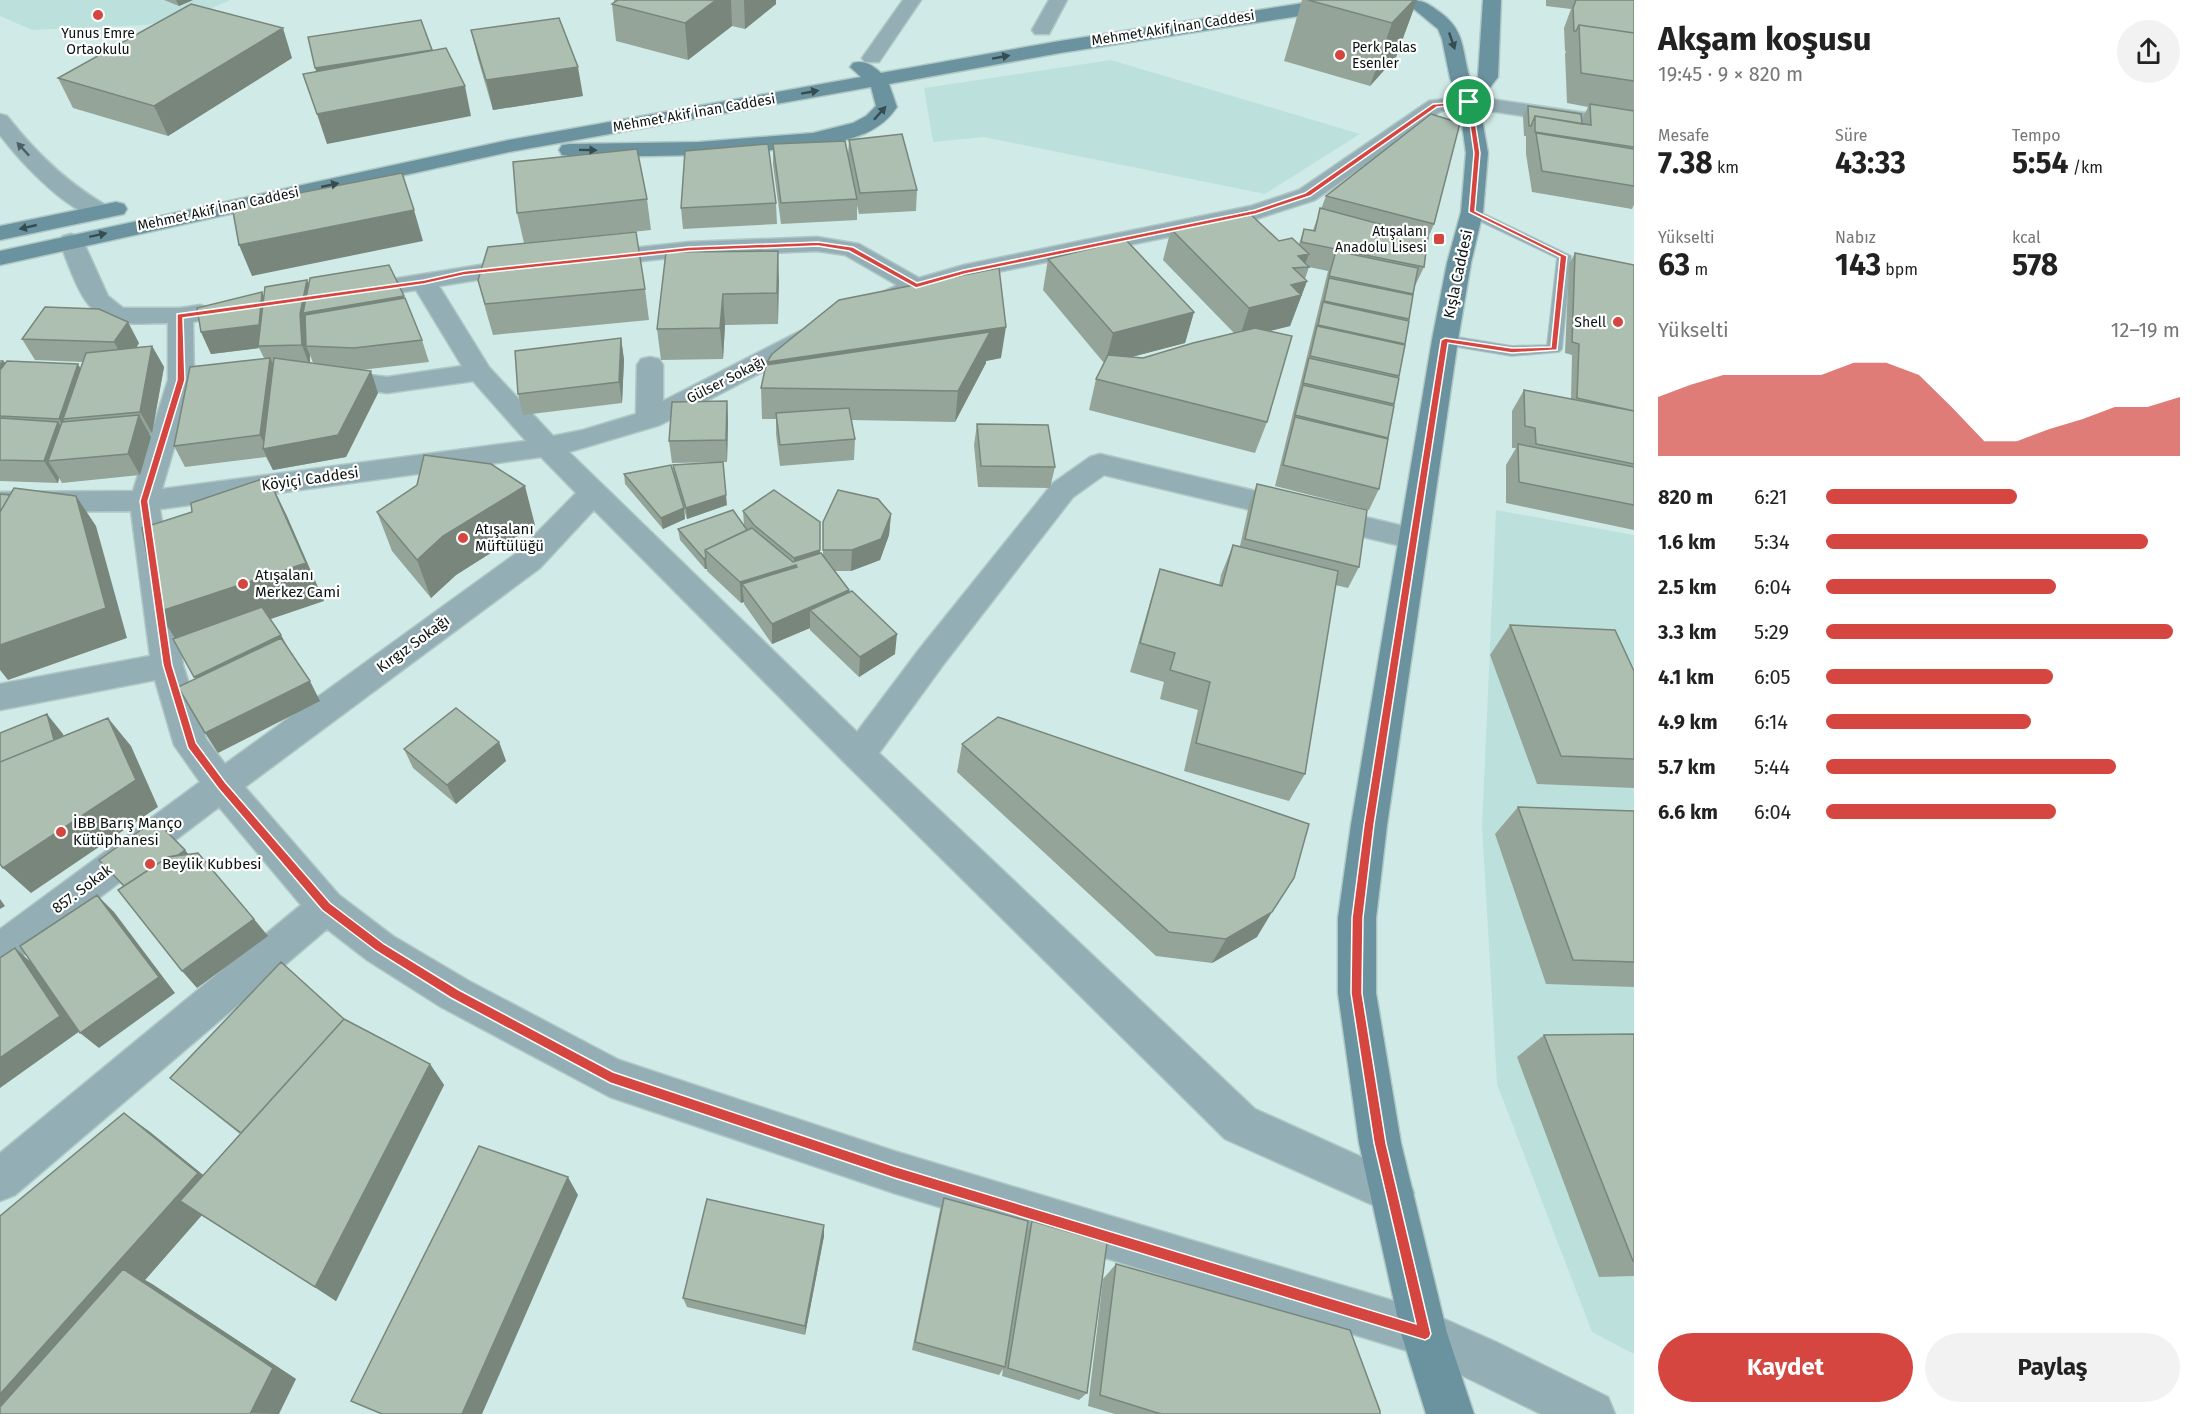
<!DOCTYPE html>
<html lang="tr">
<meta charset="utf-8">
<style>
:root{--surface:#fff;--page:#f2f2f2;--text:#222;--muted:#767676;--accent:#d4463f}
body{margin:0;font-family:"Fira Sans",sans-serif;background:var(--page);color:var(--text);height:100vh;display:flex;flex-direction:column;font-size:22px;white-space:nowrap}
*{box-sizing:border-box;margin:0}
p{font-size:20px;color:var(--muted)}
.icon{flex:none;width:33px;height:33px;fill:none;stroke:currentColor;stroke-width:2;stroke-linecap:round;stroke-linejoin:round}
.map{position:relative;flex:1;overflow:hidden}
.sheet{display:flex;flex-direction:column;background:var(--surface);width:570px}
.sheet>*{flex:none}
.pin{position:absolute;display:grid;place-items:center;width:51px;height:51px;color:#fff;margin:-26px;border:3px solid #fff;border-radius:50%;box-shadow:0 2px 6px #0007}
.round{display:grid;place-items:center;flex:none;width:63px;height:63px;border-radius:32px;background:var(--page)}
.head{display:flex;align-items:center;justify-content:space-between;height:102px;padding:0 24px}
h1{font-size:33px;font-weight:700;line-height:45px}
.metrics{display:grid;grid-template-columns:repeat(3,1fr);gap:9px;height:102px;padding:6px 24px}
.metrics div{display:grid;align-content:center}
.metrics b{font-size:30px;font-weight:700}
.metrics small{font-size:16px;font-weight:400}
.metrics p{font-size:16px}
.chart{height:168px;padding:12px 24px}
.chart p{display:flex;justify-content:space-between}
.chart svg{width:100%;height:108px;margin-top:6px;fill:var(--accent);opacity:.7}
.cta{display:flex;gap:12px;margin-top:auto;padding:12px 24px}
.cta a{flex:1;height:69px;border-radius:36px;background:var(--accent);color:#fff;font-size:24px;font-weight:700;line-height:69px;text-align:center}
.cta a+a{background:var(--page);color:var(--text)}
ul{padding:0 24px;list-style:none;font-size:20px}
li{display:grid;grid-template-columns:96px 72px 1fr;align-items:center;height:45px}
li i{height:15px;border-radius:8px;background:var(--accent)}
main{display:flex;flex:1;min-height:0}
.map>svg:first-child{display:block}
</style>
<main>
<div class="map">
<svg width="1634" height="1414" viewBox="0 0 1634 1414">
<rect width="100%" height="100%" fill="#d0ebe7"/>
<path fill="#bce1dc" d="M0 0H231L200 13 147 25 32 30 0 16Z
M1111 60 1360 134 1265 194 984 137 933 142 924 88Z
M1496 510 1634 535V1354L1592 1332 1497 1084 1482 827Z"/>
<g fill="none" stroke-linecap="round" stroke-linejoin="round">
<g stroke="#b0c8c5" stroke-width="2">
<path id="service" d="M1472 208 1571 256 1562 349 1559 352 1512 356 1445 345 1437 340 1445 335 1512 346 1547 345 1557 258 1467 215 1465 212Z"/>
</g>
<g stroke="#b0c8c5" stroke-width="3">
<path id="minor" d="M903 0H921L879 62H865L862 58Z
M1049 0H1067L1049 34H1035L1032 30Z
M1469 96 1634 120V132L1469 108 1441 111 1315 200 1256 219 968 278 925 291 897 304 888 306 879 304 876 299 879 294 897 285 845 255 817 251 689 256 595 266 587 264 583 259 587 254 595 252 689 242 817 237 859 244 919 278 964 265 1251 206 1299 190 1429 101Z
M0 114 7 116C36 153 68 184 109 207L112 212 109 217C77 225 18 159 0 135Z
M71 234 79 236 83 241 108 296 123 308H180L200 305 209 308 212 313 209 318 193 322 194 380 162 489 526 441 473 381 387 393 320 384 316 378 320 372 329 370 387 377 462 366 416 290 355 299 346 297 343 292 346 287 355 285 505 261 526 259 534 261 538 266 534 271 439 286 489 367 553 436 583 430 636 414 637 365 641 359 650 357 659 359 663 365V401L800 331 809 329 818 331 822 337 818 343 660 425 569 452 857 732 921 647 1053 483 1090 457 1100 454 1424 531 1429 538 1424 545 1414 549 1104 475 1073 497 943 665 879 753 1255 1109 1408 1178 1414 1193 1408 1208 1393 1214 1225 1139 847 765 594 510 540 568 245 787 339 895 393 936 469 981 619 1060 894 1151 1424 1310 1440 1317 1447 1333 1440 1349 1424 1356 894 1193 610 1097 441 1007 367 960 327 929 15 1195 0 1201V1153L301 905 219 807 13 963 0 968V929L200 782 174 745 155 680 0 710V684L150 656 131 511 0 512V492L133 491 168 380V323C151 323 132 325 116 322 82 317 71 268 59 241L63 236ZM541 457 576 493 518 552 225 764 206 739 183 665 160 509Z"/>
</g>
<g stroke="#b0c8c5" stroke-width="3">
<path id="tertiary" d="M1424 1310 1496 1342 1608 1397 1615 1414H1541L1408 1349 1401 1333 1408 1317Z"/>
</g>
<g stroke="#b0c8c5" stroke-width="3">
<path id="secondary" d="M1323 0H1352L1354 3 1352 7 1345 9 1060 53 889 84 897 107C889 119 879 127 866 133 836 146 803 147 772 150 705 156 637 157 570 156L562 155 559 150 562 145 570 144 699 142 813 133 853 123 866 116 876 106 871 87 509 152 0 265V251L509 140 861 77 850 67 853 63C865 60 872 65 881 73L1060 41Z
M1403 0C1422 0 1425 1 1441 13 1468 33 1461 56 1472 84L1478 77 1483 0H1501L1498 77 1479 102 1488 153 1483 212 1471 263 1458 340 1387 825 1376 918V993L1401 1143 1447 1333 1474 1414H1426L1401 1333 1359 1143 1338 993V918L1351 825 1432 340 1447 263 1461 212 1466 153 1459 102 1450 78 1442 39 1438 29Z
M116 202 124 204 127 209 124 214 0 240V226Z"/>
</g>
<use href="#service" fill="#94aeb6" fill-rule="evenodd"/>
<use href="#minor" fill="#94aeb6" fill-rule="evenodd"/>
<use href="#tertiary" fill="#94aeb6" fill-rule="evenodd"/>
<use href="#secondary" fill="#6b939f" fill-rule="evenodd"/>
</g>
<path fill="#94a498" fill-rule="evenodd" d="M164 0H193L179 6Z
M614 0H776V4L745 29 732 26 688 60 616 41 612 4 614 2Z
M1302 0H1417L1396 57 1370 86 1284 61Z
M1546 0H1634V205L1632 209 1532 192 1526 154V136H1524L1523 117 1528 106 1582 120 1588 107 1567 103 1565 54 1566 51H1565L1564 28 1571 9 1546 6Z
M471 30 583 96 493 110 478 59Z
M292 58 168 136 73 108 58 78Z
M849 140 917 190 916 211 859 214 857 205V220L781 224 773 165V144L848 155Z
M1326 196 1434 224 1428 238 1424 267 1414 288 1413 295 1379 489 1369 510 1275 486 1328 271 1309 267 1305 279 1307 281 1290 326 1269 331 1267 422 1255 453 1089 410 1096 379 1104 363 1043 290 1048 259 1194 312 1185 343 1131 357 1143 358 1234 333 1163 260 1171 229 1299 244 1304 229 1313 230Z
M647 199 651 230 524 243 517 213Z
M776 203 777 224 683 229 681 208Z
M778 251V324L725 325 723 359 661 360 657 329Z
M1575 253 1634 265V530L1506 503V465L1516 448H1512V411L1524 390 1571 399 1572 355 1565 353 1569 264Z
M307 280 309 285 422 340 429 362 361 370 378 393 346 457 273 470 266 457 185 467 174 446 264 358 259 348 211 354 201 332 262 292 264 297ZM310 355 313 363H310Z
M478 280 645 289 649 320 493 335 486 311Z
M621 338 624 360 622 403 523 415 518 394Z
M22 339 139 343 137 347 152 346 164 367 152 433 150 434 151 437 140 475 62 483 59 478 58 483 0 481V360H3L5 363 81 369 83 362 35 360Z
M1001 358 986 361V363L955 422 851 420 855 439 854 460 780 466 776 434V419H762L761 388 767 362Z
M727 401 728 422 727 462 672 463 669 441Z
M977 424 1055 467 1050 488 978 487 974 445Z
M673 465 727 505 687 519 674 476Z
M624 474 684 508 685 519 663 529 625 484Z
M1257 484 1359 567 1348 588 1335 585 1305 774 1289 801 1184 771 1198 710 1160 699 1164 682 1130 672 1151 599 1160 569 1219 585 1221 575 1233 545 1240 546 1249 505Z
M743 511 820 554 823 557V522L891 514 889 535 880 560 851 571H835L849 590V593L895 654 859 677 810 630V628L772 644 744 604V602L741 603 707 571V569H705L680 540 678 529 744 526Z
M377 512 535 525 456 575 431 598 392 551Z
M1510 625 1634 671V788L1537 784 1490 655Z
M499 742 506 761 456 804 413 768 404 749Z
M962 744 1257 937 1212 963 1156 956 957 772Z
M1518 807 1634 811V987L1546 984 1495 834Z
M345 1020 430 1064 444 1085 336 1301 202 1215 145 1280 152 1284 296 1379 0 1414 124 1113 150 1132 203 1175 240 1134 170 1078Z
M1634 1034V1276L1599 1277 1517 1057 1544 1035Z
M944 1198 1026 1233 1032 1221 1087 1393 1079 1400 1002 1376 1003 1369 999 1375 912 1350 940 1210Z
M824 1225V1236L805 1335 687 1307 683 1298Z
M1116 1264 1380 1414H1115L1088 1406 1103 1279Z"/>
<path fill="#78867c" d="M176 0H193L179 6Z
M716 0H731L732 26 688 60 685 23Z
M744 0H776V4L745 29Z
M1414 0H1417L1396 57 1370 86 1392 23Z
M283 28 292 58 168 136 154 106Z
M432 50 322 89 315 68Z
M578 67 583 96 493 110 486 80Z
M465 86 471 116 327 144 317 114Z
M414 210 423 241 252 276 239 245Z
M778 251 779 282 778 324 777 293Z
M1309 254 1304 267 1298 256Z
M307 280 315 301 404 296 411 318 306 346 310 355V367L302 345 300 314Z
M1307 281 1290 326 1239 339 1249 308 1291 285Z
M262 292 271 314 268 347 267 346H258L259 348 211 354 201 332Z
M723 294 725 325 723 359 720 328Z
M1194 312 1185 343 1105 364 1113 333Z
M128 322 139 343 126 364 114 342Z
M1006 327 1001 358 986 361V363L955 422 958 391 768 388 767 362Z
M621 338 624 360 622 403 619 382Z
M152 346 164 367 152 433 140 412Z
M270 358 280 379 371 371 378 393 346 457 273 470 263 449 266 448 260 435Z
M3 360 17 382 0 404V364Z
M78 364 91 386 63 419 74 436 72 441 59 419Z
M727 401 728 422 727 462 726 440Z
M139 415 151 437 140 475 128 454Z
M58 422 71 443 48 461 59 478 58 483 44 461Z
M268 477 287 516 324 601 182 649 158 612Z
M525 486 535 525 456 575 431 598 417 560 443 536Z
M726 495 727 505 687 519 686 508Z
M76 496 96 526 127 638 8 680 0 670V645Z
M684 508 685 519 663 529 661 518Z
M891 514 889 535 880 560 851 571 852 550Z
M820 550V571L797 567 796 565V586L742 584 744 602 741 603 740 582 794 566V558Z
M706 558 707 569H705L704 559Z
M849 590V610H810V628L772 644V624Z
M897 634 895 654 859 677 860 657Z
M281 635 292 655 207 697 194 677Z
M310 681 320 701 218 753 205 733Z
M47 714 63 734 73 767 0 797Z
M108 718 131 746 158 807 31 893 3 868Z
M499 742 506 761 456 804 447 785Z
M185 850 193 860 129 892Z
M97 895 114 912 175 993 99 1048 80 1033Z
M0 899 5 906 0 909Z
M1272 912 1257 937 1212 963 1226 939Z
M254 919 268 936 197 988 182 971Z
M15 948 34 965 80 1031 0 1088V1058Z
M430 1064 444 1085 336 1301 315 1287Z
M124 1113 150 1132 223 1191 180 1201 202 1215 145 1280 152 1284 296 1379 279 1414 0 1412V1394Z
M568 1177 578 1195 482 1414H462Z
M824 1225V1236L805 1335V1326Z"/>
<path fill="#acbfb1" stroke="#78867c" stroke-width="1.5" d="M618 0H716L685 23 612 4Z
M1308 0H1414L1392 23Z
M1576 0H1634V33L1579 25 1576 31H1574L1573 8Z
M191 4 283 28 154 106 58 78Z
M559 18 578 67 486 80 471 30Z
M421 20 432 50 315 68 308 37Z
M1579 25 1634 33V81L1581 73Z
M446 48 465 86 317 114 303 74Z
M1590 104 1634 111V147L1535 132V116L1591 125Z
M1528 106 1581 114 1582 124 1535 116 1531 126H1529Z
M1431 114 1460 123 1434 224 1326 196Z
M1536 133 1634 149V186L1542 171Z
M902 134 917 190 860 193 849 140Z
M845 141 857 199 781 203 773 144Z
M768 144 776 203 681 208 685 151Z
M637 149 647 199 517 213 513 162Z
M402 173 414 210 239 245 232 206Z
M1320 208 1428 237 1424 267 1301 242 1304 229 1315 231Z
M1247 211 1279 241 1292 238 1309 254 1298 256 1309 267 1293 268 1307 281 1291 285 1301 295 1249 308 1171 229Z
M636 232 645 289 485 304 478 280 488 247Z
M1126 240 1194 312 1113 333 1048 259Z
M778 251 777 293 723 294 720 328 657 329 666 252Z
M1336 251 1418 268 1413 294 1329 276Z
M1575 253 1634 265V411L1577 398 1579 344 1572 342Z
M389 265 404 296 303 313 310 278Z
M999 268 1006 327 767 362 772 354 839 300Z
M1329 278 1413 295 1409 319 1324 301Z
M307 280 300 314 302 345 258 346 265 287Z
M262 292 259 325 201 332 197 308Z
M405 298 422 340 354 348 306 346 305 315Z
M1323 302 1409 321 1405 344 1318 325Z
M45 307 99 309 128 322 114 342 22 339Z
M1317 326 1405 345 1399 376 1310 356Z
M1255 328 1292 336 1267 422 1096 379 1108 355 1143 358 1193 343Z
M990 332 958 391 761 388 766 365Z
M621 338 619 382 518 394 515 351Z
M152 346 140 412 63 419 86 353Z
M270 358 260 435 174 446 190 367Z
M274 358 371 371 338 435 263 449Z
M1309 358 1399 378 1394 404 1303 383Z
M7 361 78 364 59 419 0 416V370Z
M1303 385 1394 406 1388 438 1295 415Z
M1524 390 1634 411V464L1536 444 1535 428 1525 426Z
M727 401 726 440 669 441 672 402Z
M849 408 855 439 780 445 776 413Z
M139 415 128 454 48 461 62 422Z
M1295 417 1388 439 1379 489 1283 465Z
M0 418 58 422 44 461 0 460Z
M977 424 1048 425 1055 467 981 466Z
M1518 444 1634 467V505L1519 482Z
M424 455 491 464 525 486 443 536 417 560 377 512 417 485Z
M723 462 726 495 686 508 673 465Z
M671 465 684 508 661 518 624 474Z
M268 477 306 563 158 612 142 528 192 512 191 503Z
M1257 484 1367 510 1359 567 1245 539Z
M14 488 76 496 106 608 0 645V512Z
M774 490 820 522V550L794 558 754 525 743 511Z
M838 490 878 499 891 514 881 539 852 550H823V522Z
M0 494 10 495 0 512Z
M733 510 747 530 705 550 706 558 704 559 678 529Z
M752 528 793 562 821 553 849 590 772 624 742 584 797 567 796 565 740 582 705 550Z
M1233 545 1338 571 1305 774 1196 743 1210 682 1170 670 1175 653 1140 643 1160 569 1222 586Z
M852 591 897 634 860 657 810 610Z
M262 607 281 635 194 677 173 639Z
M1510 625 1615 630 1634 671V759L1561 756Z
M281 638 310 681 205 733 178 687Z
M456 708 499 742 447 785 404 749Z
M47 714 54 740 0 762V733Z
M998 717 1309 824 1294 878 1272 912 1226 939 1169 932 962 744Z
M108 718 136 780 3 868 0 864V762Z
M1518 807 1634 811V962L1573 960Z
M155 820 185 850 178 855 168 857 124 886 99 860Z
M198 853 254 919 182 971 118 890 168 857Z
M97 895 159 977 80 1033 20 946Z
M15 948 60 1016 0 1058V958Z
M281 962 345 1020 344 1019 241 1133 170 1078Z
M344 1019 430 1064 315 1287 180 1201Z
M1634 1034V1261H1633L1544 1035Z
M124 1113 198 1173 0 1394V1216Z
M479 1146 568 1177 462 1414H382L351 1401Z
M944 1198 1028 1221 1005 1367 915 1342Z
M707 1199 824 1225 805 1326 683 1298Z
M1032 1221 1107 1243 1087 1393 1008 1368Z
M1116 1264 1350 1330 1380 1411V1414H1161L1100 1395Z
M123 1269 273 1368 250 1414H0V1407Z"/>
<defs><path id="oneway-solid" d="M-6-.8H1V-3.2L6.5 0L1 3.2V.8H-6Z" transform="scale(1.5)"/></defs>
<g fill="#354d51">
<use href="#oneway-solid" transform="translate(1452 41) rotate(71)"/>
<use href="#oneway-solid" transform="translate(1001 57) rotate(-10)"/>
<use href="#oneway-solid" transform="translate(810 92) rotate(-10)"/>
<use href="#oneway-solid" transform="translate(880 113) rotate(-48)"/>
<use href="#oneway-solid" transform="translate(588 150) rotate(1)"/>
<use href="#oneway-solid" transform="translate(330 185) rotate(-12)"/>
<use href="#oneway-solid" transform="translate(28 227) rotate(167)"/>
<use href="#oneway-solid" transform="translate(98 235) rotate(-12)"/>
</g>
<use fill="#4e6064" href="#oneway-solid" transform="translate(23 149) rotate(-133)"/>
<path fill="#d4463f" stroke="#fff" stroke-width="1.5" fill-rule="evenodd" d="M1472 101 1480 153 1475 211 1567 256 1557 350 1512 353 1448 343 1374 825 1363 918 1362 993 1386 1143 1431 1334 1429 1338 1425 1340 894 1178 610 1083 451 998 376 951 322 910 218 788 188 748 163 665 140 501 177 380V314L424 280 464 271 689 247 818 242 853 247 917 283 964 270 1255 210 1305 193 1433 104ZM1467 104 1474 153 1469 212 1560 257 1551 347 1512 348 1445 338 1441 340 1364 825 1352 918 1351 993 1374 1143 1416 1324 894 1166 613 1072 459 990 384 944 330 903 225 782 196 743 172 665 148 501 185 380 183 318 424 284 464 275 689 251 818 246 849 251 916 288 965 274 1256 214 1310 196 1437 107Z"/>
<g fill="#d4463f" stroke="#fff" stroke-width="2">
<circle cx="98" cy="15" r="6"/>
<circle cx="1340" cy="55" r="6"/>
<rect x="1433" y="233" width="12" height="12" rx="3"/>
<circle cx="1618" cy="322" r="6"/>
<circle cx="463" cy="538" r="6"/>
<circle cx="243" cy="584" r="6"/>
<circle cx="61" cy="832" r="6"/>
<circle cx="150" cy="864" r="6"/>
</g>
<g text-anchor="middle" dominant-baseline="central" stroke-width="4.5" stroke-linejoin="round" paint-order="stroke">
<g font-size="14" fill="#091311" stroke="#fff">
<text transform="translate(1173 28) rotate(-9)">Mehmet Akif İnan Caddesi</text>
<text transform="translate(694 113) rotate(-10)">Mehmet Akif İnan Caddesi</text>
<text transform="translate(218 209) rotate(-12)">Mehmet Akif İnan Caddesi</text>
<text transform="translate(726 380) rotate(-27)">Gülser Sokağı</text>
</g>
<g font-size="14" fill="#091311" stroke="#fff" text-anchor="end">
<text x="98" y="33" text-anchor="middle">Yunus Emre<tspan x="98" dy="16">Ortaokulu</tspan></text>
<text x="1352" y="47" text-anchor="start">Perk Palas<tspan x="1352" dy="16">Esenler</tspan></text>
<text x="1427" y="231">Atışalanı<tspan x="1427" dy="16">Anadolu Lisesi</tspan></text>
<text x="1606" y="322">Shell</text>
</g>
<g font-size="15" fill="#091311" stroke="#fff">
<text transform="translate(1458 274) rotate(-78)">Kışla Caddesi</text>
<text transform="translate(310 479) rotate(-8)">Köyiçi Caddesi</text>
<text transform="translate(413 644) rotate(-36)">Kırgız Sokağı</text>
<text transform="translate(82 889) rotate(-37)">857. Sokak</text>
</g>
<g font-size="15" fill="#091311" stroke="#fff" text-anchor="start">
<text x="475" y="529">Atışalanı<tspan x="475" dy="17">Müftülüğü</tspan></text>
<text x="255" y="575">Atışalanı<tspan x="255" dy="17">Merkez Cami</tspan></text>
<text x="73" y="823">İBB Barış Manço<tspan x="73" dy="17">Kütüphanesi</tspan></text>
<text x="162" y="864">Beylik Kubbesi</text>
</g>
</g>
</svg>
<div class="pin" style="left:1469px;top:102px;background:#1e9e55"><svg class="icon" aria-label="arrive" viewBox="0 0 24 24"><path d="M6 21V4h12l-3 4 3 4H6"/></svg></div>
</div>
<section class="sheet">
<div class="head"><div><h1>Akşam koşusu</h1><p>19:45 · 9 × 820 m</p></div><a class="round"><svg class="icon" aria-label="share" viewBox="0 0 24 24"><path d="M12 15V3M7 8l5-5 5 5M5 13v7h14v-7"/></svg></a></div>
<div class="metrics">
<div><p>Mesafe</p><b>7.38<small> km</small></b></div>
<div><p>Süre</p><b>43:33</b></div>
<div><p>Tempo</p><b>5:54<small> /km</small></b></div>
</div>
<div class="metrics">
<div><p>Yükselti</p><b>63<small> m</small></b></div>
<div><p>Nabız</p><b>143<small> bpm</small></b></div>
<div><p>kcal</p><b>578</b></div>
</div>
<div class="chart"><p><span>Yükselti</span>12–19 m</p>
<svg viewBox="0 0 160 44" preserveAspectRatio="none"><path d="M0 44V20L10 15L20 11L30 11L40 11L50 11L60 6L70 6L80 11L90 24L100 38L110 38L120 33L130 29L140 24L150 24L160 20V44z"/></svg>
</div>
<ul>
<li><b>820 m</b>6:21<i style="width:54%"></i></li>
<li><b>1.6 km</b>5:34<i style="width:91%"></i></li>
<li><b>2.5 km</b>6:04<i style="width:65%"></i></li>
<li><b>3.3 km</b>5:29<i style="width:98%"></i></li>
<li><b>4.1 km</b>6:05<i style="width:64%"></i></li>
<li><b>4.9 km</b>6:14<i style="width:58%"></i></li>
<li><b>5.7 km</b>5:44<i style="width:82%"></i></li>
<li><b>6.6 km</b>6:04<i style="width:65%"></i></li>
</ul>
<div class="cta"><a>Kaydet</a><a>Paylaş</a></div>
</section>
</main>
